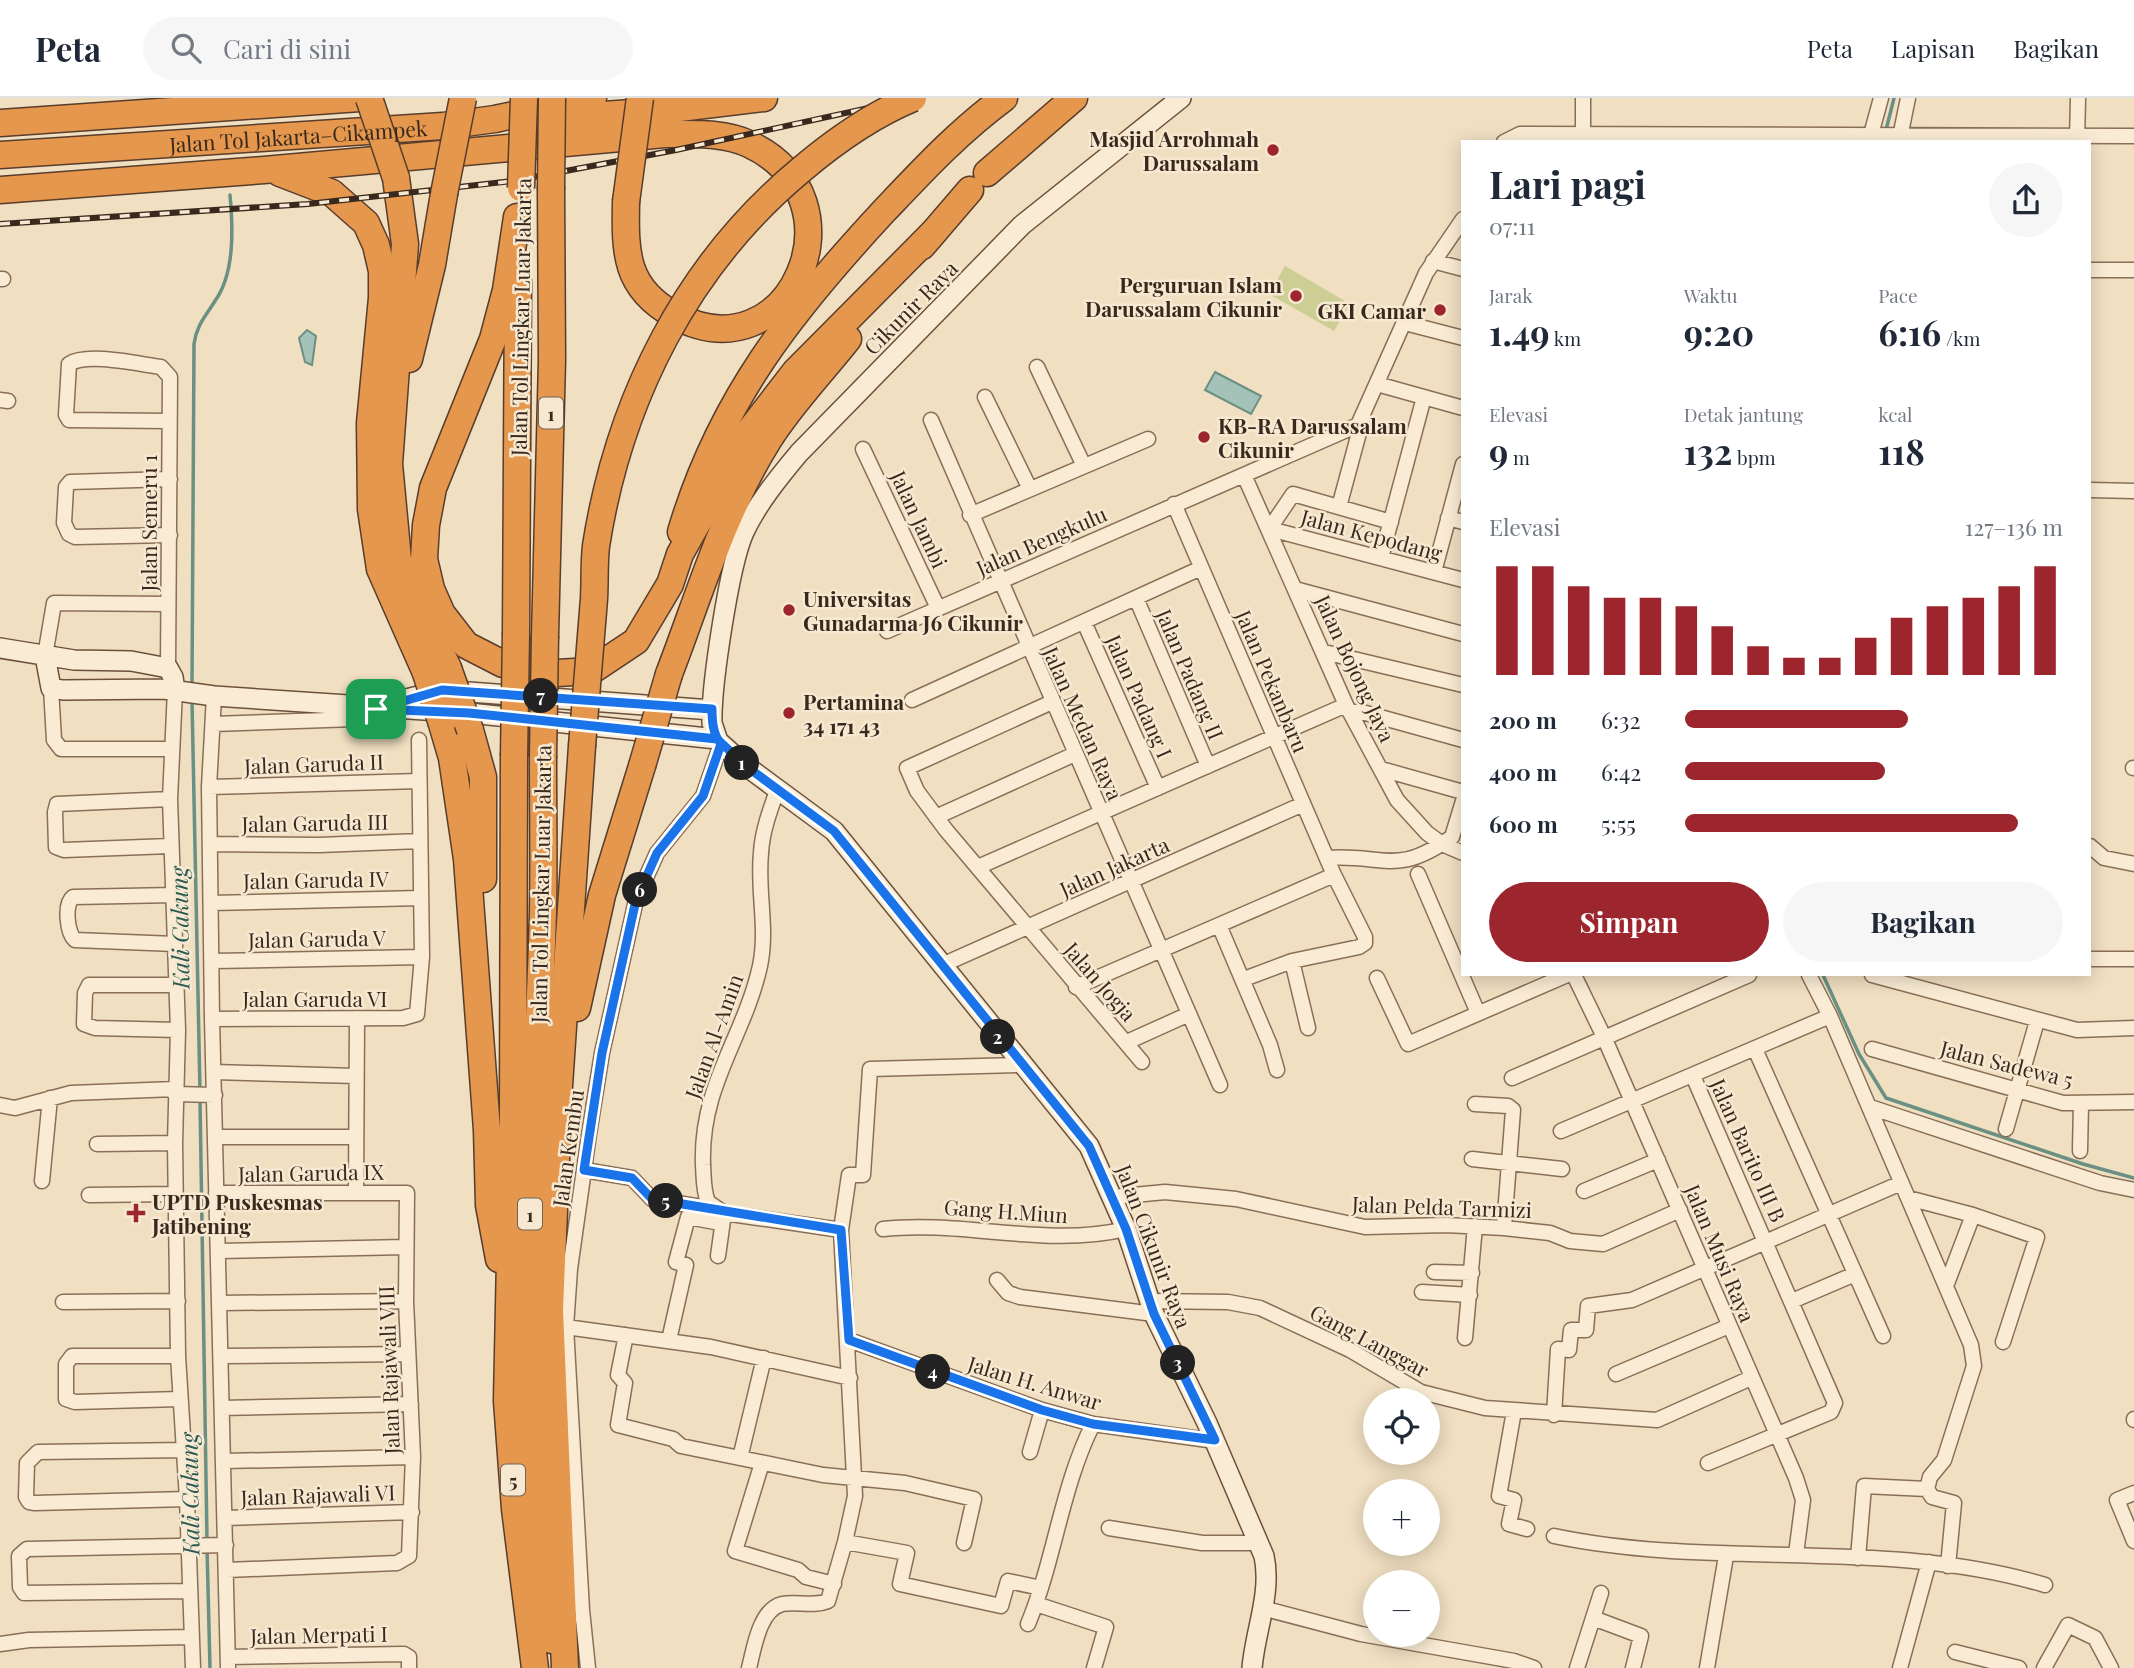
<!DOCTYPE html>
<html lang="id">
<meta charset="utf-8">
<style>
:root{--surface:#fff;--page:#f6f6f7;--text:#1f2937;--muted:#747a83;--line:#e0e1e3;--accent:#9c252e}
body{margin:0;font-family:"Playfair Display",serif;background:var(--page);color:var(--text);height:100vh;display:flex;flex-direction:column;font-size:26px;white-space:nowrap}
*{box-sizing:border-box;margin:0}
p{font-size:23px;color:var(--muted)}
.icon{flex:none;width:38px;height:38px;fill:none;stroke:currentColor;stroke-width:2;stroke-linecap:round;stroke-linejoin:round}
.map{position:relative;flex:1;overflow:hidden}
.panel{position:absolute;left:1461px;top:42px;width:630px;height:836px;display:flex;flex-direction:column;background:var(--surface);border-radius:0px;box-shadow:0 4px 18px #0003}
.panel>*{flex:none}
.fabs{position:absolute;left:1363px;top:1290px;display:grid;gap:14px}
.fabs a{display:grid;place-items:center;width:77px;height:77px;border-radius:50%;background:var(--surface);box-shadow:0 4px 18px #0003;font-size:35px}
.pin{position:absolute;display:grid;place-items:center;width:60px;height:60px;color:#fff;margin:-30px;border-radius:14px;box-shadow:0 4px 10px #0006}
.km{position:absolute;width:35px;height:35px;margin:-18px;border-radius:50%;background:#222;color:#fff;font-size:19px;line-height:35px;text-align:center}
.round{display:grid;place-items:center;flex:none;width:74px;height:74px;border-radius:37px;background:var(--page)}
.summary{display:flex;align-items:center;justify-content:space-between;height:119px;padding:0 28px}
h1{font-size:38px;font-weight:700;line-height:52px}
.metrics{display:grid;grid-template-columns:repeat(3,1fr);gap:10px;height:119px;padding:7px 28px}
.metrics div{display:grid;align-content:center}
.metrics b{font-size:35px;font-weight:700}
.metrics small{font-size:19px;font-weight:400}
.metrics p{font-size:19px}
.chart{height:196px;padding:14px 28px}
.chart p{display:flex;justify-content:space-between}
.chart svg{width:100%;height:126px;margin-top:7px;stroke:var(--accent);stroke-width:6}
.button{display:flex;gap:14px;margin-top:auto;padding:14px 28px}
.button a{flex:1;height:80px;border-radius:42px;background:var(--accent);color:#fff;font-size:28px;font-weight:700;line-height:80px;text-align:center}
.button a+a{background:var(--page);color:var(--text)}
ul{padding:0 28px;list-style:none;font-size:23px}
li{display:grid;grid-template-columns:112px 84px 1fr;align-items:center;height:52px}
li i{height:18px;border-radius:9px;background:var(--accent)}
header{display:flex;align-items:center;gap:42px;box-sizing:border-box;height:98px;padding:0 35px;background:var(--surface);border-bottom:2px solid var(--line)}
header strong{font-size:33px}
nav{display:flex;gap:38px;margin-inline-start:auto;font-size:24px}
.search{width:490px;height:63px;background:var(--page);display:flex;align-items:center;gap:18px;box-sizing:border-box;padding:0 24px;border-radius:38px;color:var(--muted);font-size:26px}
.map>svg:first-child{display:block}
</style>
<header>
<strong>Peta</strong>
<div class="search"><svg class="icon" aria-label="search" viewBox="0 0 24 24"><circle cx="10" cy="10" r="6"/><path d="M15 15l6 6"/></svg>Cari di sini</div>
<nav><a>Peta</a><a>Lapisan</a><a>Bagikan</a></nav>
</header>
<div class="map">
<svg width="2134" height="1570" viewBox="0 0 2134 1570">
<rect width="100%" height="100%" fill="#f0dfc1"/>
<path fill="#ccce94" d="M1285 168 1350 206 1334 233 1269 196Z"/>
<path fill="#a4c2b7" stroke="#6a9084" stroke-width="2" d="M307 232 316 238 312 267 305 264 299 240Z
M1215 274 1261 298 1251 316 1205 292Z"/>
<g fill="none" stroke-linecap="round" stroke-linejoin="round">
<path stroke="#6a9084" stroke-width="3.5" d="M1886 32 1894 0
M192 588 194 246C197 226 205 219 215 203 235 175 233 130 230 97
M192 603 200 994
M1823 877 1859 956 1886 1000 2083 1066 2134 1080
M200 1002 207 1442
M207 1450 210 1570"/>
<g stroke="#8a6f58" stroke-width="17">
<path id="street" d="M1583 0V36
M1504 44 1520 36 2134 38
M1869 44 1881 0
M1899 44 1908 0
M2077 44 2078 0
M1433 163 1463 171
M2090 172H2134
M0 181H3
M1405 225 1463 240
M1037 269 1084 368
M1377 286 1463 310
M985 299 1030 391
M0 302 8 303
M931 322 1220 987
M863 351 938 510
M1244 377 1346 607 1397 702 1427 735 1442 746 1463 755
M170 381 70 384 66 389 64 425 69 436 75 439 170 437
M2090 392 2134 393
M1174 406 1334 777 1365 839V845L1359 849 1292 863 1244 881
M1339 409 1363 320
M970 417 1148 341
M1448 420 1463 424
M1270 430 1293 396 1391 424
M1270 431 1463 482
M1381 460 1424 299
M1434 474 1463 366
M1295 491 1463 536
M1136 500 1208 668
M1084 524 1158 690
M887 533 1358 327 1426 175 1463 121
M1324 554 1463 587
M45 558 54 505 168 506
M168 570 170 279 161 269C138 266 87 254 69 266L66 317 69 322 169 323
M51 590 54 642 61 651H172
M175 592 170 701 178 932 175 1045 178 1258 187 1401 193 1570
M214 598 209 689 212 921 228 1570
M912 602 1201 470
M1052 604 907 670 917 693 946 732 1142 964
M1352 614H1362L1463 642
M213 626 355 621
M2133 670H2134
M1381 671 1463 694
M209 689 419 683
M777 693C770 712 762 734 761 755 757 792 768 830 760 868 744 940 700 987 703 1067 704 1080 703 1092 708 1104L724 1115 841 1132
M170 701 57 706 55 714 56 749 64 752 170 748
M936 719 1075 656
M211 746 319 747 420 743
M2090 748 2104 760 2134 766
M1327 760C1385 756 1395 779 1452 739L1463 703
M978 769 1346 607
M1418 776 1478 915
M174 797 73 799C64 806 67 835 75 842L175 846
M211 805 421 800
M1219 827 1270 947 1277 972
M2092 861H2134
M213 863 422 859
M1292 863 1308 930
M942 867 1303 706
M1574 877 1604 939 1796 1380 1803 1402 1796 1456
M1809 877 1830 918 1971 1247 1974 1268 1944 1362 1930 1379 1927 1391 1932 1399 1954 1405 1948 1468
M1872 877 2077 932 2134 930
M1377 880 1408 946 1567 877
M177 887H89L85 895 84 926 95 930 178 932
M1076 889 1334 777
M212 921 403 920 417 916 422 859 419 642
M1127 944 1189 916
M1755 951 1883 1238
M1872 951 2063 1005 2134 1004
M214 974 356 978
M1693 978 1835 1305 1831 1314 1708 1365
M1512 980 1749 877
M175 996 215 997
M1475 1006 1508 1008 1513 1012 1504 1130
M0 1007 15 1010 71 995 175 991
M1870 1009 2100 1085 2134 1092
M2006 1031 2037 923
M1561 1033 1830 918
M216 1039H356
M97 1046 175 1045
M2080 1053 2081 1005
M1472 1061 1562 1071
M584 1072 632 1080 652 1101 714 1111
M42 1083 50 1000
M1584 1093 1658 1062
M356 1094 357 920
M216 1095H407L406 1203 413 1359 409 1458 397 1465 227 1472
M89 1097 175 1096
M1113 1099 1165 1094 1236 1101 1365 1129 1446 1127 1504 1130 1550 1135 1570 1143 1603 1146 1680 1112
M1908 1100 1973 1117 2037 1139 2003 1244
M883 1131C963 1122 1046 1150 1126 1131
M219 1153 406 1149
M718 1158 724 1115
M1434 1174 1472 1175
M997 1182 1008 1195 1020 1199 1154 1216
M1946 1188 1973 1117
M1422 1194 1470 1197
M1149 1203 1228 1204 1260 1210 1350 1252 1421 1294 1485 1310 1657 1322 1751 1280
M1792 1203 1855 1176
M63 1204 178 1203
M221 1205 406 1203
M566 1229 711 1249 850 1280
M626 1237 618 1277 625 1285 618 1327 673 1341 681 1348 740 1360 823 1377 905 1385 974 1401 964 1445
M1465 1240 1475 1128
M669 1242 686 1167 676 1164 688 1119 715 1124 719 1113
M849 1242 1042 1312 1093 1326 1215 1343
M178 1258H72L66 1266V1301L75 1304 179 1301
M222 1258 408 1256
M1616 1276 1729 1228
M222 1310 411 1306
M1514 1313 1499 1398 1514 1402 1509 1426 1527 1431
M1554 1317 1558 1251 1569 1252 1571 1232H1586L1588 1208 1632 1202 1901 1085
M2134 1322V1321
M185 1352 38 1354 27 1365 26 1399 29 1404 35 1405 187 1401
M1030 1354 1042 1312
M740 1360 764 1260
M225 1363 413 1359
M762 1365 735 1453 798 1472 806 1479 834 1486
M2134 1395 2117 1402 2134 1443
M226 1420 412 1414
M1109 1430 1202 1445H1258
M1554 1438C1716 1472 1885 1439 2045 1487
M845 1444 907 1455 900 1486 1001 1508 1008 1483 1041 1490
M1858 1460 1864 1388 1927 1391
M189 1493 24 1495 20 1489 19 1458 27 1451 226 1447
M1036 1506 1106 1529 1094 1570
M1262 1510 1361 1536 1514 1563 1534 1570
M1593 1520 1641 1538 1633 1570
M1028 1526C1055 1461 1061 1390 1093 1326
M0 1546 29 1542 191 1539
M1955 1554 2019 1570
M228 1559 404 1556 409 1559V1570
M588 1570 582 1512 566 1229 570 1171 589 1036 602 955 636 802 657 755 703 698 721 646
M749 1570C754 1551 759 1512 782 1506 797 1503 813 1509 828 1503L845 1444 855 1398 841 1132 849 1077H863L870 971 1021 967
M1577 1570 1601 1495
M1707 1570 1726 1458
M1900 1570 1929 1464
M2044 1570 2068 1527 2095 1540 2111 1570"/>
</g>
<g stroke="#6c503b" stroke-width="22">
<path id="secondary" d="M1181 0 1022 127 799 355C779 379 757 406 744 434 729 467 711 589 712 625L718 643 746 668 834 733 1089 1048 1126 1131 1154 1216 1207 1325 1264 1458C1272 1495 1255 1533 1252 1570
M0 550 74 562 131 563 168 570 173 579 175 592
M45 558 51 590 63 592 164 591 214 598 469 615 717 641
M387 606 442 592 712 612"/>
</g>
<g stroke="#583d2c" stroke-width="29">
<g id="highway">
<path d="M560 20 646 14 764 0"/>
<path d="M0 25 360 0"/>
<path id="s1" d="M0 57 443 28 495 21 593 0"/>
<path d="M280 75 332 95 366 125 376 147 382 173V200L370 325 371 411 380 471 426 575"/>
<path d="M987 75 1074 0"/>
<path d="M396 80 405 146 389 366 398 462 448 570"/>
<path d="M0 92 264 72 665 36C693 36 724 34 749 46 867 100 791 281 674 217 625 190 625 155 626 104"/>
<path d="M517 119 506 192 493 241 433 390 426 427 424 461 431 491 442 516 466 547 503 566 557 575 591 573 636 543 670 486 680 456 748 335 795 274 933 135"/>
<path d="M922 148 970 92"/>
<path d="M409 261 432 167 444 96"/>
<path d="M681 434C720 302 792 212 884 113 923 72 958 34 1004 0"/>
<path d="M516 535 518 184"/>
<path d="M545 538 552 262 551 91"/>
<path d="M669 576C699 498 724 412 769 341 791 306 822 274 848 241"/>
<path d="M442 626 452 660 467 761 487 1032 489 1107 499 1161"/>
<path d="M470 632 483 679V781"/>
<path d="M514 658 513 1018 507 1303 515 1411 535 1570"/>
<path d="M543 660C543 711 544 763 543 814 536 1059 510 1297 551 1542"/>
<path d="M577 910 602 797 642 668"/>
<path d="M565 1570 550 1212 559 988 582 648"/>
</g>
</g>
<use href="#street" stroke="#faecd4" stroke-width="14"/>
<use href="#secondary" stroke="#faecd4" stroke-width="19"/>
<use href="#highway" stroke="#e4974d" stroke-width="26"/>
<g stroke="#39281d" stroke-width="6">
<path id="rail" d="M0 126 308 106 513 83 676 52 914 0"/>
</g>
<use href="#rail" stroke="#f7e9d1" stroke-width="3.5" stroke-dasharray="10" stroke-linecap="butt"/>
<g stroke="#583d2c" stroke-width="29" stroke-linecap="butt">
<path id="highway-bridge" d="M369 0 396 80
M521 90 524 0
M551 91 552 0
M444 96 463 0
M626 104 640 0
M448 570 470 632
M426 575 442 626
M582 648C586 599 590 550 594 501 595 483 594 465 596 448 619 301 687 166 802 71 835 43 872 17 913 0
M514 658 516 535
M543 660 545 538
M642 668 669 576"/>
</g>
<use href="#highway-bridge" stroke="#e4974d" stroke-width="26"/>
</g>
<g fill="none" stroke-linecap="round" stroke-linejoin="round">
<g stroke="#fff" stroke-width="14">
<path id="route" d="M376 611 469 615 717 641 746 668 834 733 1089 1048 1126 1131 1154 1216 1215 1342 1093 1326 1042 1312 849 1242 841 1132 652 1101 632 1080 584 1072 602 955 636 802 657 755 703 698 721 646C713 636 712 624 712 611L442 592 376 611"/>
</g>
<use href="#route" stroke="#1a73e8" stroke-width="9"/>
</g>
<g fill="#9c252e" stroke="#f7e9d1" stroke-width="2.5">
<circle cx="1273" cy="52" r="7"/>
<circle cx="1296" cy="198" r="7"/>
<circle cx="1440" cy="212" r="7"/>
<circle cx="1204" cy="339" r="7"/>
<circle cx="789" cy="512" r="7"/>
<circle cx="789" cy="615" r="7"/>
<path d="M132.5 1104.5h7v7h7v7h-7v7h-7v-7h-7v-7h7z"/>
</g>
<g text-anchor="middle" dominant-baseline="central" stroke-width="5" stroke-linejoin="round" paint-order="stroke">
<g fill="#f7e9d1" stroke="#726253" stroke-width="2">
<rect x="539" y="299.5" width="24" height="31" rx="5"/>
<rect x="518" y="1100.5" width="24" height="31" rx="5"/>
<rect x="501" y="1366.5" width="24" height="31" rx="5"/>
</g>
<g font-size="19" font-weight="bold" fill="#39281d">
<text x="551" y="315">1</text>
<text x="530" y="1116">1</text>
<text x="513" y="1382">5</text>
</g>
<g font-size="21" fill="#39281d" stroke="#f7e9d1">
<text stroke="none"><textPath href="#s1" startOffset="299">Jalan Tol Jakarta–Cikampek</textPath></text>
<text transform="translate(910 209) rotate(-45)">Cikunir Raya</text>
<text transform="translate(520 219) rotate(-89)">Jalan Tol Lingkar Luar Jakarta</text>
<text transform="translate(920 421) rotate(65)">Jalan Jambi</text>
<text transform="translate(148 425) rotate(-90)">Jalan Semeru 1</text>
<text transform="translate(1372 436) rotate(15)">Jalan Kepodang</text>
<text transform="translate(1041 442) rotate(-24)">Jalan Bengkulu</text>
<text transform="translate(1356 570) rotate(65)">Jalan Bojong Jaya</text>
<text transform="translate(1191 576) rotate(67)">Jalan Padang II</text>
<text transform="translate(1273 583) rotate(67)">Jalan Pekanbaru</text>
<text transform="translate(1140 598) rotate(66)">Jalan Padang I</text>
<text transform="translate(1084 625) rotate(66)">Jalan Medan Raya</text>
<text transform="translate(314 665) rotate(-2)">Jalan Garuda II</text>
<text transform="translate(315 724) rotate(-1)">Jalan Garuda III</text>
<text transform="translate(1114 768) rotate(-24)">Jalan Jakarta</text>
<text transform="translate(316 781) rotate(-1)">Jalan Garuda IV</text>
<text transform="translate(540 786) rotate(-89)">Jalan Tol Lingkar Luar Jakarta</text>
<text transform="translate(317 840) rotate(-1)">Jalan Garuda V</text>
<text transform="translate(1101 883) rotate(49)">Jalan Jogja</text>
<text x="315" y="900">Jalan Garuda VI</text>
<text transform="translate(713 938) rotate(-70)">Jalan Al-Amin</text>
<text transform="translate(2007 965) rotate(14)">Jalan Sadewa 5</text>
<text transform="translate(567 1050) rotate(-82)">Jalan Kembu</text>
<text transform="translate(1749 1052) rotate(66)">Jalan Barito III B</text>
<text transform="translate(311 1074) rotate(-1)">Jalan Garuda IX</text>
<text transform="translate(1442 1108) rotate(2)">Jalan Pelda Tarmizi</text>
<text transform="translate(1006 1112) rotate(4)">Gang H.Miun</text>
<text transform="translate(1155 1148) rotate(69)">Jalan Cikunir Raya</text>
<text transform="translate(1721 1155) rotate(67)">Jalan Musi Raya</text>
<text transform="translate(1370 1242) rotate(28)">Gang Langgar</text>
<text transform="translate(388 1272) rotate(-92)">Jalan Rajawali VIII</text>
<text transform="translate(1035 1284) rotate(17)">Jalan H. Anwar</text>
<text transform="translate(318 1396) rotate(-2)">Jalan Rajawali VI</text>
<text transform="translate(319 1536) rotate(-1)">Jalan Merpati I</text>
</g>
<g font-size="21" font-weight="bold" fill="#39281d" stroke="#f7e9d1" text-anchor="start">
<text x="1259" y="40" text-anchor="end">Masjid Arrohmah<tspan x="1259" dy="24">Darussalam</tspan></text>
<text x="1282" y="186" text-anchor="end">Perguruan Islam<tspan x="1282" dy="24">Darussalam Cikunir</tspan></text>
<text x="1426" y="212" text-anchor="end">GKI Camar</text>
<text x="1218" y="327">KB-RA Darussalam<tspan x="1218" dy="24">Cikunir</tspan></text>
<text x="803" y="500">Universitas<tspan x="803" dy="24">Gunadarma J6 Cikunir</tspan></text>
<text x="803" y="603">Pertamina<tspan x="803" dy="24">34 171 43</tspan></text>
<text x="152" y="1103">UPTD Puskesmas<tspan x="152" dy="24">Jatibening</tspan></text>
</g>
<g font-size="23" font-style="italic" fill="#2b5a53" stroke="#f7e9d1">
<text transform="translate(179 830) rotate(-91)">Kali Cakung</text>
<text transform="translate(189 1396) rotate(-91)">Kali Cakung</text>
</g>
</g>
</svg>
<div class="fabs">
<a><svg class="icon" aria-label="locate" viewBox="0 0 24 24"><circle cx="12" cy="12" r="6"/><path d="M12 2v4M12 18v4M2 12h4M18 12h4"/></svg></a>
<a>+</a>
<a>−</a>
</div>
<div class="pin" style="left:376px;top:611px;background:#1e9e55"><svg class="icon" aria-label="arrive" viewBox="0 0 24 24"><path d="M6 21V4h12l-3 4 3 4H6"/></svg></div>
<b class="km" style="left:742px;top:665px">1</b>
<b class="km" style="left:998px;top:939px">2</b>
<b class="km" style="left:1178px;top:1265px">3</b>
<b class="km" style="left:933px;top:1274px">4</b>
<b class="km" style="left:666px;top:1103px">5</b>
<b class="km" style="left:640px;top:792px">6</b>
<b class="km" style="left:541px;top:598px">7</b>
<section class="panel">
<div class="summary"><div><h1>Lari pagi</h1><p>07:11</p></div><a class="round"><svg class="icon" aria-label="share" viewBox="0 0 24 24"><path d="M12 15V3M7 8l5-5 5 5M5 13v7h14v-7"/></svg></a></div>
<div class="metrics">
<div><p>Jarak</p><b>1.49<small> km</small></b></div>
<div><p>Waktu</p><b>9:20</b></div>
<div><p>Pace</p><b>6:16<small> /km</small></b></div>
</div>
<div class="metrics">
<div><p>Elevasi</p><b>9<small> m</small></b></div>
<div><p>Detak jantung</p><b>132<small> bpm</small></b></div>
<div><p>kcal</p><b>118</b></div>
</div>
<div class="chart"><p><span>Elevasi</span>127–136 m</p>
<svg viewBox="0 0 160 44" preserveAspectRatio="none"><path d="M5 44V6M15 44V6M25 44V13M35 44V17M45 44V17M55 44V20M65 44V27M75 44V34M85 44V38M95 44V38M105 44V31M115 44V24M125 44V20M135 44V17M145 44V13M155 44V6"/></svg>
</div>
<ul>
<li><b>200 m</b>6:32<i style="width:59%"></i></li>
<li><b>400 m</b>6:42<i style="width:53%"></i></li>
<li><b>600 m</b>5:55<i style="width:88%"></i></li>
</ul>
<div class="button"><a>Simpan</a><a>Bagikan</a></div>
</section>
</div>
